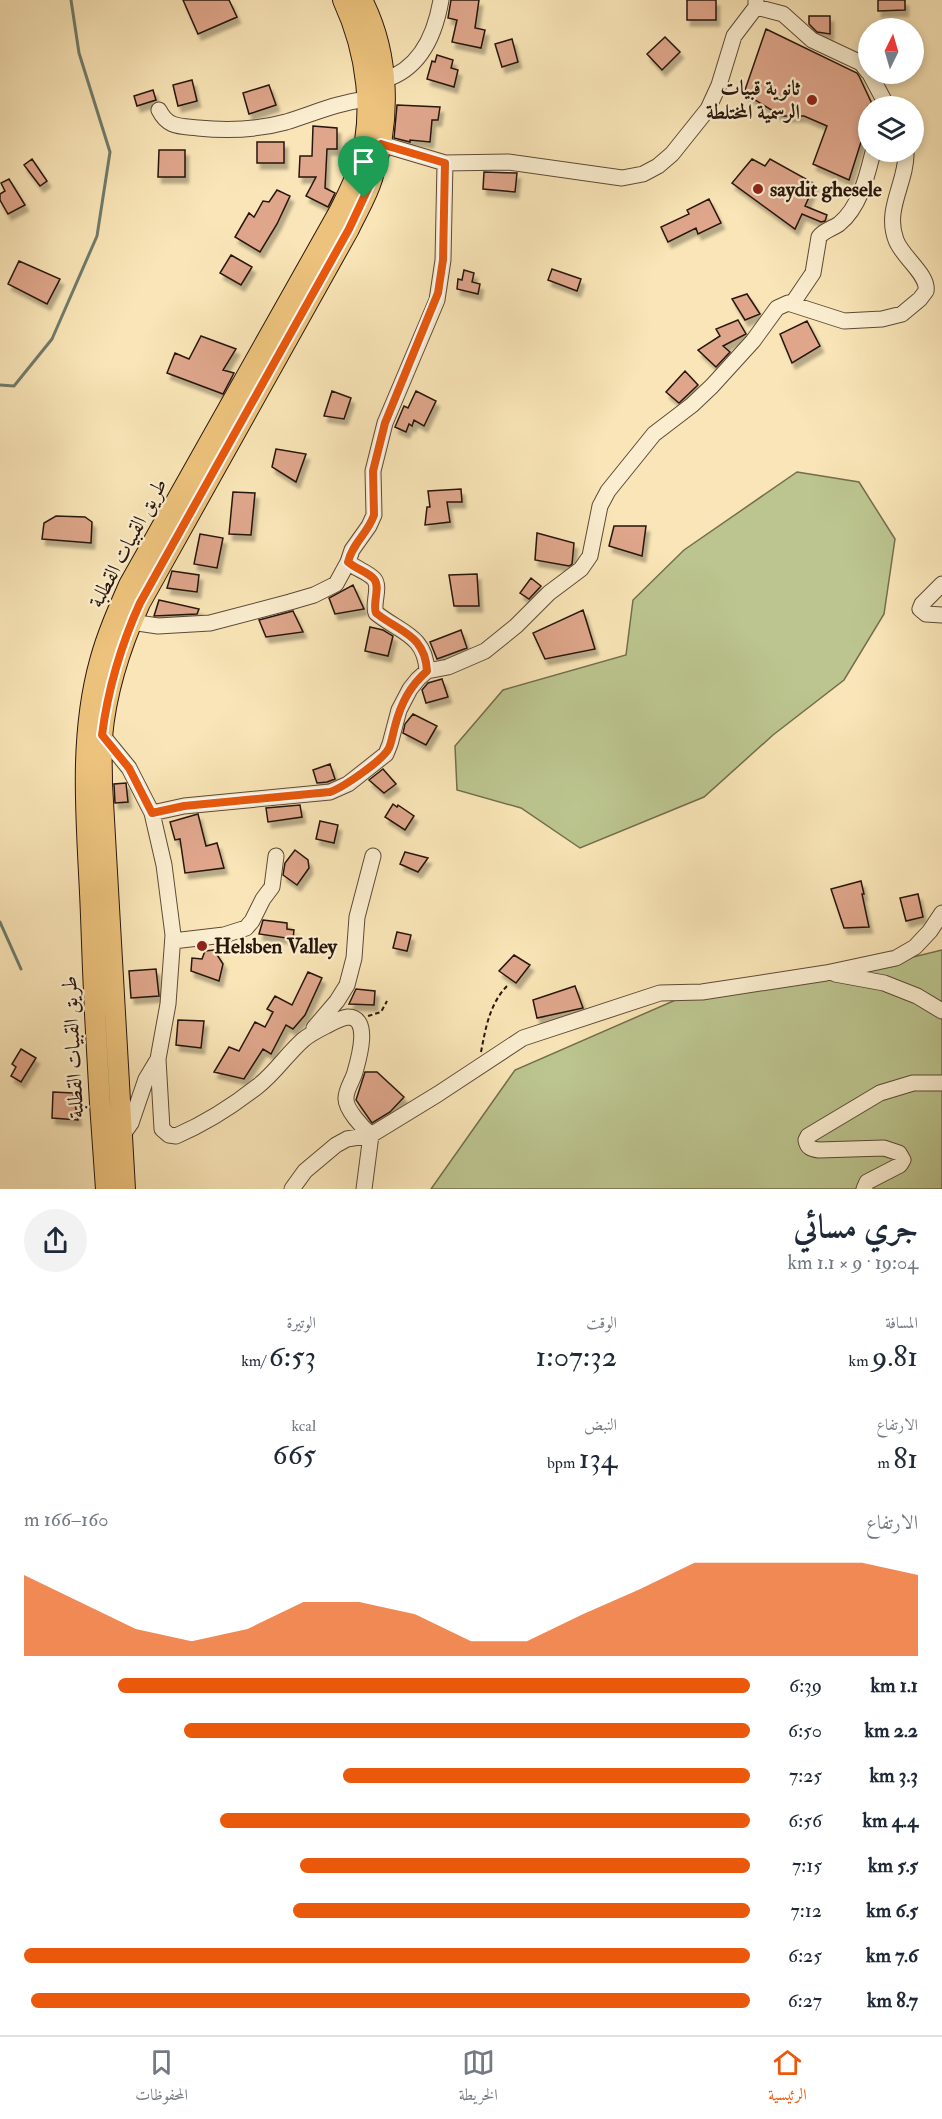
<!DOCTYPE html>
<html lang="ar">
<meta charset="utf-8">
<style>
:root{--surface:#fff;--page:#f2f2f3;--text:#1f2937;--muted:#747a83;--line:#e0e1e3;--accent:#ea580c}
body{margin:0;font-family:"IM FELL Double Pica",Amiri,serif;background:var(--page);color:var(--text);direction:rtl;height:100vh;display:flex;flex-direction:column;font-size:22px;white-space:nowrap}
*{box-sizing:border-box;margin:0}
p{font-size:20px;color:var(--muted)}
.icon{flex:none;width:33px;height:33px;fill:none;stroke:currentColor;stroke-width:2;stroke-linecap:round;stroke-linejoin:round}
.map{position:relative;height:1189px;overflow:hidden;direction:ltr}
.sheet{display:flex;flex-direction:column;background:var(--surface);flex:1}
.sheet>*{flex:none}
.needle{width:39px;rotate:5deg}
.fabs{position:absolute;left:858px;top:18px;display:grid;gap:12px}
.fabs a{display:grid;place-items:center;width:66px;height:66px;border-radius:50%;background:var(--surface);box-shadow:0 3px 9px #0003;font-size:30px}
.pin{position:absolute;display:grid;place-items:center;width:51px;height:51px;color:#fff;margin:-62px -26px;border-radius:50% 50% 50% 0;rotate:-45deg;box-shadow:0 0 6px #0007}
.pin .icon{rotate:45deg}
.round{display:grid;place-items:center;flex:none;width:63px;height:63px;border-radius:32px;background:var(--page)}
.head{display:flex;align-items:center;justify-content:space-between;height:102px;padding:0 24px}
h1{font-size:33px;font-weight:600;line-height:45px}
.figures{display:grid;grid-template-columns:repeat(3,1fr);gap:9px;height:102px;padding:6px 24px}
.figures div{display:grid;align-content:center}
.figures b{font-size:30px;font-weight:600}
.figures small{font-size:16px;font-weight:400}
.figures p{font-size:16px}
.chart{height:168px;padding:12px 24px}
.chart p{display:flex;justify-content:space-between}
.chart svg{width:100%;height:108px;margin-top:6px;fill:var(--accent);opacity:.7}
ul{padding:0 24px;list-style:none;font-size:20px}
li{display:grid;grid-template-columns:96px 72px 1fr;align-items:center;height:45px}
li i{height:15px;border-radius:8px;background:var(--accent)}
.menu{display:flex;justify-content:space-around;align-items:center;height:84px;border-top:2px solid var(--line);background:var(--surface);font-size:16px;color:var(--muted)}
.menu a{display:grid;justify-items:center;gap:3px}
.menu .selected{color:var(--accent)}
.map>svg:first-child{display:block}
</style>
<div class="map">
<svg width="942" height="1189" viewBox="0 0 942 1189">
<defs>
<filter id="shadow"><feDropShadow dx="3.5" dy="6" stdDeviation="1.5" flood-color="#0004"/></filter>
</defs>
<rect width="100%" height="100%" fill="#f9e5b7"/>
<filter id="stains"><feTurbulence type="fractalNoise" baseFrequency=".00333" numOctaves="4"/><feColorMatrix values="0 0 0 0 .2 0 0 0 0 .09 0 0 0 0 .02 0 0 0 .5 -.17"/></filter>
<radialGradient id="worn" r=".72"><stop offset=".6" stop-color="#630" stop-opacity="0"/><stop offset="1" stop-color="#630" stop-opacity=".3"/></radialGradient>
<path fill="#bcc58f" stroke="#726e4d" stroke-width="1.5" d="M797 472 859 482 895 539 884 614 844 680 773 735 704 797 580 848 521 808 457 790 455 746 503 690 626 655 633 600 684 550Z
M942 950V1189H431L515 1070 694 992 839 975Z"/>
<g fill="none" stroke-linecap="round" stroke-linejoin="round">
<path stroke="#6f7b6b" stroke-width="3" d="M0 385 14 386 52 339 97 236 110 152 79 53 71 0
M0 922 21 969"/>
</g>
<path fill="#dfa68b" stroke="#28160b" stroke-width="1.5" filter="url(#shadow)" d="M183 0H229L237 17 198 34Z
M451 0H479L475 28 485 30 481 48 452 42 457 20 448 18Z
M687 0H716V20H687Z
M878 0H905V10L878 11Z
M809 16H830V34L817 32 809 24Z
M766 29 857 73 859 76 873 106H868V120L849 180 813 164 827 126 804 116H781L744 93Z
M665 37 680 52 662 70 647 54Z
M512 39 518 62 502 67 495 44Z
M437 55 453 60 451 68 458 70 454 87 427 79 432 61 435 62Z
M192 80 197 101 178 106 173 85Z
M269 85 276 105 249 114 243 93Z
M153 90 156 100 137 106 134 96Z
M397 105 440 107 438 120H432L430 142 410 140V142L394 138Z
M313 126 337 128V149H327L325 188 335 193 328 207 306 196 316 177H299L300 156H312Z
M257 142H284V163H257Z
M159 150H185V177H158Z
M32 159 47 181 40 186 24 165Z
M752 159 765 166 770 159 815 184 805 206 827 215 825 221 821 222 802 214 795 229 732 183Z
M484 172 517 173 515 192 483 189Z
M9 179 25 205 8 214 0 200V194L5 191 1 183Z
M277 190 290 196 277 224 260 252 235 237 249 213 254 217 263 201 269 202Z
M709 199 721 223 698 234 696 228 668 242 661 227 689 214 687 210Z
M231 255 252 267 241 285 220 273Z
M19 261 60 279 47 304 8 284Z
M552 269 581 279 577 291 548 280Z
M464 270 474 273 472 282 480 284 478 294 457 289 458 279 462 280Z
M747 294 760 314 745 320 732 299Z
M738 320 746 334 723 346 730 352 716 367 698 350 720 336 716 329Z
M807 321 820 346 792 363 780 334Z
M201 336 236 349 223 370 234 373 223 394 167 373 175 353 189 359Z
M685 371 698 385 679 403 666 392Z
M332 391 351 398 344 419 324 416Z
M416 391 436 401 424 426 414 420 412 426 409 424 406 432 395 427 404 406 408 408Z
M276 449 306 454 296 482 272 467Z
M461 489 462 502H447L450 522 425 525 427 507H430L428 491Z
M233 492 255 493 251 535 229 534Z
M56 516 85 517 92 522 91 543 42 539 44 523Z
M614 526H646L642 556 609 546Z
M537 533 574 543 572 564 569 566 535 560Z
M200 534 223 538 217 568 194 564Z
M172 571 199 575 197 592 167 588Z
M477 574 479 606H454L449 575Z
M531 578 541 586 529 599 520 593Z
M353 585 364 609 335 614 329 598Z
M159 600 199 609 197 614 154 616Z
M583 610 595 649 545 659 533 633Z
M293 611 303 632 266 637 259 620Z
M370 627 383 630 393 636 388 656 365 651Z
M461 630 467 648 437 659 430 642Z
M442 679 448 697 426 703 422 690 428 683Z
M413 714 437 726 426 745 403 733 405 724Z
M330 764 335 779 327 782 317 783 313 770Z
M383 769 396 784 384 793 369 780Z
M126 783 128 802 115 803 114 784Z
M393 804 397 807 398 805 414 816 405 830 385 817Z
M300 805 302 817 268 822 266 808Z
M198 814 206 846 217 843 224 868 185 873 180 839 175 840 170 822Z
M320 821 338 825 334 843 316 839Z
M295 850 308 860 309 868 297 885 283 875 285 863Z
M405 852 428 858 418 872 400 864Z
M861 881 864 894H862L869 927 844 928 831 889Z
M918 894 923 917 906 921 900 898Z
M263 920 287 923V929L294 930 293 939 259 934Z
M397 932 411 935 407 951 393 948Z
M214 950 223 964 219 981 191 971 192 958 202 959 205 951Z
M514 955 530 965 516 983 499 971Z
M156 969 159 996 131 998 129 971Z
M308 972 322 978 305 1015 293 1029 286 1025 271 1054 263 1049 244 1079 214 1072 229 1047 239 1051 255 1022 265 1027 273 1012 267 1009 275 996 292 1005Z
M575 986 583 1008 537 1018 533 1000Z
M356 989 375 991 374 1005 349 1004Z
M178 1020 204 1021 201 1048 176 1045Z
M21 1049 36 1058 21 1082 11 1076 16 1067 12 1064Z
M365 1072H377L404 1097 390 1112 372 1123 356 1100Z
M53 1092 73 1093 78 1120 52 1118Z"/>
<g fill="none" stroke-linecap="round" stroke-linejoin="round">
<g stroke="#5c4a36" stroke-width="17">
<path id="minor" d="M756 7 783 14 812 40 861 63 868 72
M870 74 887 106
M384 80C420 69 435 35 441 0
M159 110C168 128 180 126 198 128 228 131 257 130 286 122 315 113 336 103 367 99
M381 144 445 163 508 162 622 178 643 174 658 166 672 154 708 109 719 85 734 36 756 7V0
M792 304 813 273 819 237C824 230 832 229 839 224 860 207 867 176 873 152
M348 562 352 550 369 526 374 515 373 471 385 423 437 300 443 260 445 163
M942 584 922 604 920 609 926 614 942 615
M131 622 158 626 210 623 290 602 314 595 336 584 348 562C356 569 368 572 374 579 381 587 372 604 376 613 401 633 425 635 427 671
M102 735 129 768 152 813 164 865 173 935 168 1004 158 1059 146 1079 131 1123 121 1137
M152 813 184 806 330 792 348 784 386 754 390 744 399 710 410 689 418 679 427 671 448 667 485 651 516 626 549 593 581 569 590 556 600 506 608 491 654 434 692 405 712 386 753 341 777 308 788 303 844 321 882 319 902 314 920 299 926 291C929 275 902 257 896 240 884 209 907 182 906 152
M173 941 224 935 246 928 252 921 263 899 272 887 276 856
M835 974 884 983 917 996 942 1011
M314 1028 337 1001 347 985 354 958 357 917 373 856
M158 1059 162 1129 169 1135 176 1136C204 1124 234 1105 258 1086 275 1073 287 1054 303 1040 310 1034 318 1030 326 1026 333 1022 340 1018 348 1017 371 1017 359 1058 355 1072 353 1080 346 1089 346 1098 345 1109 363 1128 371 1135L364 1189
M292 1189 305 1171 336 1145 347 1139 371 1135 438 1094 523 1038 660 993 702 992 826 973 896 958 915 947 930 931 942 913
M864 1189 867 1182 900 1165 903 1160 899 1153 884 1148 819 1150C812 1149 807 1148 806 1140L808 1136 880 1093 913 1083H942"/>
</g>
<g stroke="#28160b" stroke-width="22">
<path id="major" d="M106 1189C99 1098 94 1007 91 916 88 831 77 744 100 661 107 635 118 610 129 585L339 212C346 198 353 185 358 170 376 115 367 52 343 0
M125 1189 102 784C102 768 101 752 102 737 106 691 121 645 140 603L349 229C357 212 367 196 372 179 391 121 390 54 362 0"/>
</g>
<path stroke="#28160b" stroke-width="2" stroke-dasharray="4.5 3" stroke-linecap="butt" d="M368 1016 381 1012 387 1001
M481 1052C486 1026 490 1003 508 985"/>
<use href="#minor" stroke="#fbeed0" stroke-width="15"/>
<use href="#major" stroke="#ecc27c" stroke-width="20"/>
</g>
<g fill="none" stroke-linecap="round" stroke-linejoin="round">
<g stroke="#fff" stroke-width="12">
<path id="route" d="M381 144 445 163 443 260 438 293 385 423 373 471 374 515C368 533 352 544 348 562 356 569 368 572 374 579 381 587 372 604 376 613 401 633 425 635 427 671 410 686 401 703 395 726 393 733 392 741 389 748 383 760 344 787 330 792L184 806 152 813 129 768 102 735C108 689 121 645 140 603L349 229 372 180Z"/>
</g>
<use href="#route" stroke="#ea580c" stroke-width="8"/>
</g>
<g fill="#8f2418" stroke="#fbeed0" stroke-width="2">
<circle cx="812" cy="100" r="6"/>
<circle cx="758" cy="189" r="6"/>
<circle cx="202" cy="946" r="6"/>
</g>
<g text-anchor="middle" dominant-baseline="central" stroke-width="4.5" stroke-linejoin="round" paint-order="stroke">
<g font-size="21" font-weight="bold" fill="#28160b" stroke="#fbeed0" text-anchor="start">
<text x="800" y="88" text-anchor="end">ثانوية قبيات<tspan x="800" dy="24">الرسمية المختلطة</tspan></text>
<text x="770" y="189">saydit ghesele</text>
<text x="214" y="946">Helsben Valley</text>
</g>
<g font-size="21" fill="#28160b" stroke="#fbeed0">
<text transform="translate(128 543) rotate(-62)">طريق القبيات القطلبة</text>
<text transform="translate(73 1047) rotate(-93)">طريق القبيات القطلبة</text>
</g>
</g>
<rect width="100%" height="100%" filter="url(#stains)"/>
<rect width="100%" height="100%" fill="url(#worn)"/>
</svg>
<div class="fabs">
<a><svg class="needle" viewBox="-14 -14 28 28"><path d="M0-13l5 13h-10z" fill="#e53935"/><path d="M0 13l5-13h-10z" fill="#747a83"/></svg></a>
<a><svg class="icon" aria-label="layers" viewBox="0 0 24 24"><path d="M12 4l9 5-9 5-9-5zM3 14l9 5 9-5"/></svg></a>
</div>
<div class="pin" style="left:364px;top:198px;background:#1e9e55"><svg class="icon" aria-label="arrive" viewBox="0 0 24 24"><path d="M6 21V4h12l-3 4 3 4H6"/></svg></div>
</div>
<section class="sheet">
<div class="head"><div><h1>جري مسائي</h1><p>19:04 · 9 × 1.1 km</p></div><a class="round"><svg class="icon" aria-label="share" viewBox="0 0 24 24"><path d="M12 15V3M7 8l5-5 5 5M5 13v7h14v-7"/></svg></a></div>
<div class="figures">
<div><p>المسافة</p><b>9.81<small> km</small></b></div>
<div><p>الوقت</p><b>1:07:32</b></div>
<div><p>الوتيرة</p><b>6:53<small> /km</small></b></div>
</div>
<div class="figures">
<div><p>الارتفاع</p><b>81<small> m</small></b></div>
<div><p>النبض</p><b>134<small> bpm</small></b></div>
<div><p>kcal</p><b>665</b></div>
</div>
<div class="chart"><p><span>الارتفاع</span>160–166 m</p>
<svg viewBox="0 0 160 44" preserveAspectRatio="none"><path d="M0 44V11L10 22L20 33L30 38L40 33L50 22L60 22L70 27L80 38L90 38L100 27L110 17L120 6L130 6L140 6L150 6L160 11V44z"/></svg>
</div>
<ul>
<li><b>1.1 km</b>6:39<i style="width:87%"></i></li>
<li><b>2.2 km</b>6:50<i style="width:78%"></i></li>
<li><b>3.3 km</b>7:25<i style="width:56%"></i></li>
<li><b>4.4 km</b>6:56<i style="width:73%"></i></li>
<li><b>5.5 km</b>7:15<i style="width:62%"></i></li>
<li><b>6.5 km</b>7:12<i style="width:63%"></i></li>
<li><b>7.6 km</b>6:25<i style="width:100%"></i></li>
<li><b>8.7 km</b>6:27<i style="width:99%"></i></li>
</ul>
</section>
<nav class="menu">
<a class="selected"><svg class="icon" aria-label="home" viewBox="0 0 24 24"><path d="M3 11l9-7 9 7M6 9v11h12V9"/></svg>الرئيسية</a>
<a><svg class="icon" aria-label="map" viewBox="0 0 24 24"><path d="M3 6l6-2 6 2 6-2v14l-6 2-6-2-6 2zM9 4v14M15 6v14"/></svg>الخريطة</a>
<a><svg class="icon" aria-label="saved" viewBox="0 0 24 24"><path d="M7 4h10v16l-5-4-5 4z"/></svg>المحفوظات</a>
</nav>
